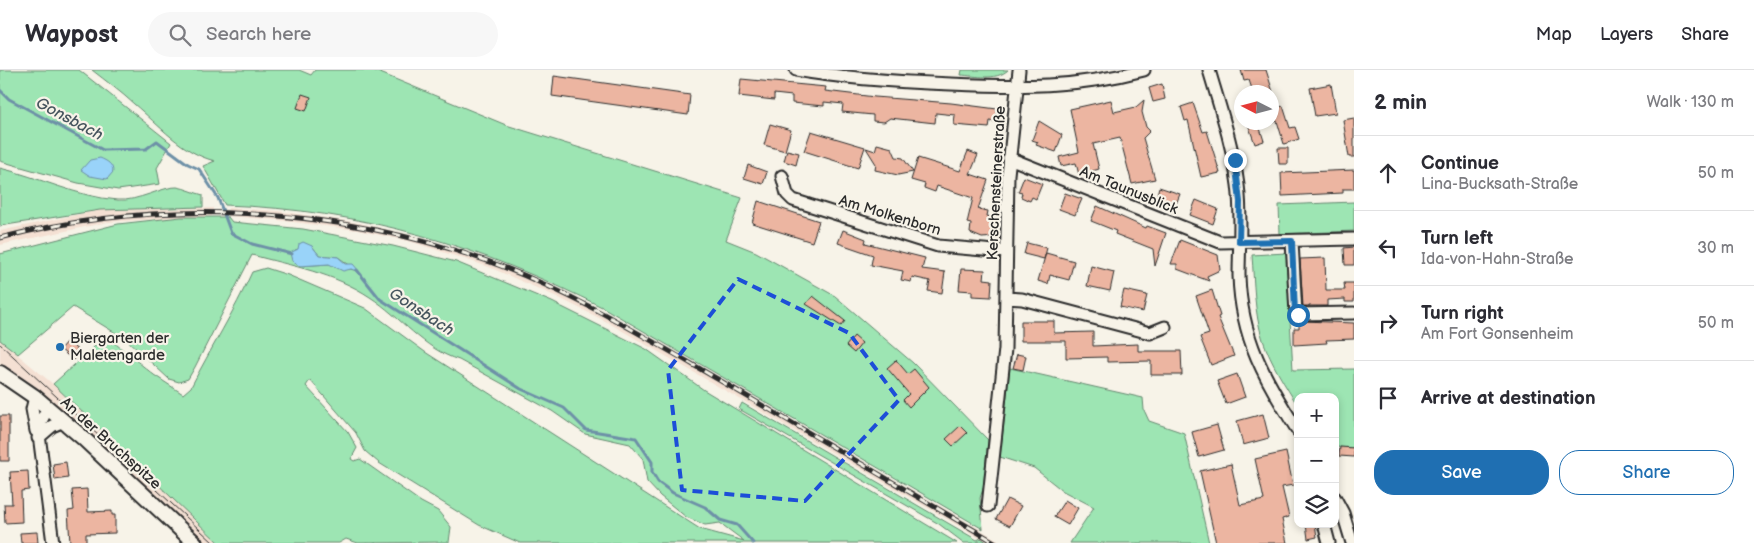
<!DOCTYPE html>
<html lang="en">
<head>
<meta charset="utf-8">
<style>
  body { margin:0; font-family:"Balsamiq Sans",sans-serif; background:#f7f7f7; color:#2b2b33 }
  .controls { position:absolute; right:15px; bottom:15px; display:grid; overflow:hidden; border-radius:10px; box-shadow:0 2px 8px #0003 }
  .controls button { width:45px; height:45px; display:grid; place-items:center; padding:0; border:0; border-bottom:1px solid #e1e1e2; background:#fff; color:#2b2b33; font:25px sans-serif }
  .compass { position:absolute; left:1234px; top:15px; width:45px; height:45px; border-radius:50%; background:#fff; box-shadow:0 2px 8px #0003; rotate:276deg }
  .stop { position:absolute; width:15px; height:15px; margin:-11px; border:4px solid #1f6fb2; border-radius:50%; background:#fff }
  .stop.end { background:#1f6fb2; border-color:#fff; box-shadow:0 1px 5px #0008 }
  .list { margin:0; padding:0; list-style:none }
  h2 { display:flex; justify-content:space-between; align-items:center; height:65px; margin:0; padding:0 20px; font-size:21px }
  h2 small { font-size:16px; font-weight:400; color:#7c7c81 }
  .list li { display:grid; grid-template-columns:32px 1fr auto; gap:15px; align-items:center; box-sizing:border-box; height:75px; padding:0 20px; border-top:1px solid #e1e1e2 }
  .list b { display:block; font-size:19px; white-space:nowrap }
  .list p { margin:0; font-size:16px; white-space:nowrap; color:#7c7c81 }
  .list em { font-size:16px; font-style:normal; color:#7c7c81 }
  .actions { display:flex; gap:10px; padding:15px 20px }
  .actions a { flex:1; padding:11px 0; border:1px solid #1f6fb2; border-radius:20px; text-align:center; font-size:18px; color:#1f6fb2 }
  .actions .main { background:#1f6fb2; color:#fff }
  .icon { flex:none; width:28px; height:28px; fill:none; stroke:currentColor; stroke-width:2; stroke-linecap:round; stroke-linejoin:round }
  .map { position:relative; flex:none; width:1354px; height:473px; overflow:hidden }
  header { display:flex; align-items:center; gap:30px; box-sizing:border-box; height:70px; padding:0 25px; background:#fff; border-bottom:1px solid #e1e1e2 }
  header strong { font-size:24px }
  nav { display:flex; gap:28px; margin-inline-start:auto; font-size:18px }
  .search { width:350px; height:45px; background:#f7f7f7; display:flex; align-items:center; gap:12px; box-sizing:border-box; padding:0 18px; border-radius:28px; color:#7c7c81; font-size:19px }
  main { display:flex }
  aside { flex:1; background:#fff }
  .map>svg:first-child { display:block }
  .built { fill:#f4e0d3 }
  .green { fill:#9de5b3; stroke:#64886f; fill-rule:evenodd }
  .water { fill:#99d3f9; stroke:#6d90a7 }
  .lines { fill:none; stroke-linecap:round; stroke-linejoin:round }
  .stream { stroke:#6d90a7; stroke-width:3 }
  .building { fill:#ecb5a1; stroke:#2b2b2b }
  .minor-casing { stroke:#2b2b2b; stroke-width:15 }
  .major-casing { stroke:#2b2b2b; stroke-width:18 }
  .minor { stroke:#f7f3e8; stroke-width:11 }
  .major { stroke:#f7f3e8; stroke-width:14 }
  .tram { stroke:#2b2b2b; stroke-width:1 }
  .rail-casing { stroke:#2b2b2b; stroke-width:5 }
  .rail { stroke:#f7f3e8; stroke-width:3; stroke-dasharray:9; stroke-linecap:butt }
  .route { stroke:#1f6fb2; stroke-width:6 }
  .marked { fill:none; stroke:#1d4ed8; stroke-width:4; stroke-dasharray:10 6; stroke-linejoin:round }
  .poi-dot { fill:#1f6fb2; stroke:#f7f3e8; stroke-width:2 }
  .labels { text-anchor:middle; stroke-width:4.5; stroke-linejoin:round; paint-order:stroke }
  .street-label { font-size:15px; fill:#2b2b2b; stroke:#f7f3e8 }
  .poi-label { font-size:15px; fill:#2b2b2b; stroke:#f7f3e8; text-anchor:start }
  .water-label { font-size:16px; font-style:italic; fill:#46555e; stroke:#f7f3e8 }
</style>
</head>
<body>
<header>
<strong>Waypost</strong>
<div class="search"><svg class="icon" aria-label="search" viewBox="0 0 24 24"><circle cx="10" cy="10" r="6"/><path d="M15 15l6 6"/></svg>Search here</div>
<nav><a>Map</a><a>Layers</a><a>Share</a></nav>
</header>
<main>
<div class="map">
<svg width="1354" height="473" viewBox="0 0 1354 473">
  <rect width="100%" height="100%" fill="#f7f3e8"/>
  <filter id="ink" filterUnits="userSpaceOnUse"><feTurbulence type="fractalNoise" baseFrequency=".02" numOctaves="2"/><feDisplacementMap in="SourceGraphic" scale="10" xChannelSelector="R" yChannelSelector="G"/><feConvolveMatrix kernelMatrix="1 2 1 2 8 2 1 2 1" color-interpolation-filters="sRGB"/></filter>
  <g filter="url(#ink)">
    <!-- built -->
    <path class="built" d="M213,138L212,146L108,152L0,175V161L100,140Z
      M228,138L278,141L359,153L414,166L492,191L556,218L643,264L1003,473H988L607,252L555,226L489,197L412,172L357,160L277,150L227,146Z
      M0,270L53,314L219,473H203L53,333L0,296Z"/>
    <!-- green -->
    <path class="green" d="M0,0H79L171,73L157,98L160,114L118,120L78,113L0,91Z
      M92,0H299L311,5L315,0H373L506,55L742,128L726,170L756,182L835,226L913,293L988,370L983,419L980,428L983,459L604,238C479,176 366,140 225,135L203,96L215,91C182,83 159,55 134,34C121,22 106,11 92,0Z
      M962,0H1008C996,11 976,6 961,5Z
      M0,98C39,107 77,127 118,130C137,132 164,116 177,117C185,118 195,123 203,125V137L100,140L0,156Z
      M1354,132V161L1280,164L1279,135Z
      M181,147H228L232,152L303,159L393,176L456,192L552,232L646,279L704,320L957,473H520L479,455L379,393L365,381L356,363L310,310L306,316L348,362L357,378L351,389L354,391L360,389L421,432L438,441L451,457L449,472L358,473L346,469L339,473H219L53,314L106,266L154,305L183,324L191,317C211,278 234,242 252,202L266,198L288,205L365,238L425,282L700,459L744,471L720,453L705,455L686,447L660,426L647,412L643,389L630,374L585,364L552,341L459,290C423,279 401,247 370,227C334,203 292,196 252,185L195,297L188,309L179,312L169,309L127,270L73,237L18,284L0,270V184L118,154ZM312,176L319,185L338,187L358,201L329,194L299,196L295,180Z
      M1286,183L1293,300L1354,299V378L1335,377V327H1298V336C1285,315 1271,294 1263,270C1254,243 1254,212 1252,185Z
      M1010,298L1143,328L1144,340L1149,351L1184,363L1209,473H1070L1094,437L1063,421L1034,398L1000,387Z
      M742,333L977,470L981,468L988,473L978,471V473H964L939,454L739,339Z"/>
    <!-- water -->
    <path class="water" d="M100,88C107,91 113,94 113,102L107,109L90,106L81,100L90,90Z
      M303,172L312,176L319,185L338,187L346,194H353L359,201L351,199L343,201L329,194L299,196L292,191L290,183L298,179L299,174Z"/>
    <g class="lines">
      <!-- stream -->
      <path class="stream" d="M0,20L9,29L103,80L146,79L157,71L188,94L199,99L218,128L231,163L252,174L292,184
        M357,200L380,229L521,319L564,338L586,360L636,368L652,392V402L658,412L673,423L705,437L720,450L737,455L753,473"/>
    </g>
    <!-- building -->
    <path class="building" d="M1241,0H1266L1273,22H1253L1249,10L1244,11Z
      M554,6L690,25L688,45L552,26Z
      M741,9L826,17L825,21L875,27L951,33L997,39L996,52L990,51L989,58L954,55L955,45L936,43L935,53L890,48L884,52L873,51V45L842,42L843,34L824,32V36L792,33V26L774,24V30L739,26Z
      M1162,14L1165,29L1153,32L1149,18Z
      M1331,14L1336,43L1315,46L1310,18Z
      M302,24L311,27L306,41L297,38Z
      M1111,30L1114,42L1136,37L1144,30L1142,42L1146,57L1150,61L1143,68L1155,109L1132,114L1120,68L1093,74L1099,99L1079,105L1076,93L1061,96L1059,87L1079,82L1070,39Z
      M1193,33L1203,62L1207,61L1220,103L1201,107L1188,50L1185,51L1181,37Z
      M1283,36L1290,58L1295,57L1299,69L1284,74L1277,51L1272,53V39Z
      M1354,48V87H1349L1343,50Z
      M1039,51L1062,65L1056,82L1036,75L1038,72L1032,70Z
      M1258,52L1264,71L1255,74L1248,54Z
      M770,54L791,60L785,81L764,75Z
      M811,61L865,77L858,98L804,81Z
      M877,74L892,78L896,87L903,88L913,102L898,105L875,100L876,94L866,78L875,81Z
      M1278,78H1288V94H1279Z
      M787,80L799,83L796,95L784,91Z
      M968,81L978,85L970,104L988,110L978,139L988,141L987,146L996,148L995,167L982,168L970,163L971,154L967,153L973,128L937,116L935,122L924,118L925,114L911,110L918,88L960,101Z
      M748,95L767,102L763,114L744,108Z
      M1354,100V119H1343V123L1282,126L1281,103Z
      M1024,107L1042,114L1036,129L1032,127L1030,131L1021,127L1022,123L1018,122Z
      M1159,117L1180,124L1174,139L1162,135L1163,130L1156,128Z
      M1065,123L1082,129L1075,145L1059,139Z
      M1196,130L1218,139L1213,154L1190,145Z
      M758,131L819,151L812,172L752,153Z
      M1097,136L1146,158L1147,156L1166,163L1155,196L1153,179L1115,164L1116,161L1091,151Z
      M843,160L866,169L865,173L925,188L922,199L945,202L942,223L928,221L930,211L912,207L911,212L901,210L903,201L871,195L873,185L838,173Z
      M1180,170L1218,185L1220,200L1207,206L1209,211L1177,199V194H1171Z
      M1027,173L1047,178L1044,189L1024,184Z
      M1354,177V195H1345L1344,178Z
      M1046,183L1074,191L1069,210L1050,205L1048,214L1038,211Z
      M1325,188L1326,220H1345L1344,213H1354V232H1345V229L1327,230V236H1303L1300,189Z
      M1091,196L1114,202L1110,221L1087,216Z
      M961,199L985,200L984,209L992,210L991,227L972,226V221L959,220Z
      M1124,220L1147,225L1143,242L1120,237Z
      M1212,220L1220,246L1218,247L1234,286L1211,295L1200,267L1209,264L1196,226Z
      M813,226L845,251L841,256L806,234Z
      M1021,251H1054V263L1093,262V276L1138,274V281H1181L1182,305H1151V291L1107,292V287L1066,288V271H1021Z
      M1303,251L1354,253V269L1326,270L1327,273L1294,275V258H1299V254L1303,253Z
      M854,266L862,273L854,283L846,276Z
      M67,271L80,282L73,290L60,279Z
      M1017,284L1026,286L1023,300L1013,298Z
      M896,290L908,304L914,299L929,317L909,337L903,330L909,324L887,298Z
      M1237,304L1245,327L1226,334L1217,311Z
      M1263,344L1269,368L1243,375L1237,351Z
      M0,346H9V391H0Z
      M1217,355L1224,380L1199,387L1192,362Z
      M960,356L967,363L953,376L946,369Z
      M1340,377L1354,378V387L1339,386Z
      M1286,382L1293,415L1282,417L1289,447L1282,449L1287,473H1216L1200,401L1231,394L1240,435L1264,430L1255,389Z
      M66,392L68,408L55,410L53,394Z
      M28,401L29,420L21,421L22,452L5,453L4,434H12L10,402Z
      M87,419L88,442L112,441V445H115V463L86,464V473H70L68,441L74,440L72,420Z
      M1007,429L1021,436L1010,456L996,449Z
      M1065,430L1078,438L1068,455L1054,447Z
      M1306,454H1315L1317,467L1308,469Z
      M37,462L38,473H21L20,463Z"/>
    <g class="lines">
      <defs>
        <path id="minor" d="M796,0C847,9 900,12 951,14C1020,17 1076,18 1144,0
          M1209,0C1220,38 1233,76 1238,115C1242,145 1239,176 1239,206C1241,268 1265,310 1298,361
          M1009,88L1220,172L1354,169
          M782,106L787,124L793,130L938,176L1006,182
          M1292,171L1296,244L1354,243
          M1006,228L1022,229L1150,263L1165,257
          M35,327L32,339L36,361
          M48,338L38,357L53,473
          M38,368L52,356L64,351
          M1335,428L1343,443L1352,473
          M988,436L1005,279L1008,105L1019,0
          M1324,454L1329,473"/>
        <path id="major" d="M0,303L35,327L83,368L195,473"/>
      </defs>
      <!-- minor casing -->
      <use href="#minor" class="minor-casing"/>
      <!-- major casing -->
      <use href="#major" class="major-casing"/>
      <!-- minor -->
      <use href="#minor" class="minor"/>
      <!-- major -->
      <use href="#major" class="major"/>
      <!-- tram -->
      <path class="tram" d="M0,274L214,473"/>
      <defs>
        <path id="rail" d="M0,168C161,127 334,136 490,192C573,222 650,270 726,314C816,367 906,420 996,473"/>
      </defs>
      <!-- rail casing -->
      <use href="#rail" class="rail-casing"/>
      <!-- rail -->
      <use href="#rail" class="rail"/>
    </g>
  </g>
  <g class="lines" filter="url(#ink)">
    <!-- route -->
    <path class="route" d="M1235,90L1240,132L1239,172L1292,171L1295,243L1298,245"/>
  </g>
  <!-- marked area -->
  <path class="marked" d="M738,209L849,263L899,330L805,431L682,420L668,300Z"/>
  <!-- markers -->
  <circle class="poi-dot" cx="60" cy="277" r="5"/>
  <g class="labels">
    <!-- street labels -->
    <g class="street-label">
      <text transform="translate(996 113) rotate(-87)" y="5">Kerschensteinerstraße</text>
      <text transform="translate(1129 120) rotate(22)" y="5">Am Taunusblick</text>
      <text transform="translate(890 145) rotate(17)" y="5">Am Molkenborn</text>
      <text transform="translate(111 373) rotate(42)" y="5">An der Bruchspitze</text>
    </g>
    <!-- poi labels -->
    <g class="poi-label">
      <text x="70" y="273">Biergarten der<tspan x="70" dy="17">Maletengarde</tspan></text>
    </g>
    <!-- water labels -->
    <g class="water-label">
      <text transform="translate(70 48) rotate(28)" y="6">Gonsbach</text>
      <text transform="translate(422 241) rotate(33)" y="6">Gonsbach</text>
    </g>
  </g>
</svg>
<div class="controls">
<button>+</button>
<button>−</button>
<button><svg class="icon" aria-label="layers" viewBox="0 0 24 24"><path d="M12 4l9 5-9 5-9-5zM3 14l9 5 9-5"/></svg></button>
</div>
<svg class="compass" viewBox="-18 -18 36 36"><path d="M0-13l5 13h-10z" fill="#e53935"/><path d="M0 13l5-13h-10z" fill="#7c7c81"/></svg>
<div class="stop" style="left:1298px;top:245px"></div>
<div class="stop end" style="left:1235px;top:90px"></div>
</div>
<aside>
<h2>2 min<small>Walk · 130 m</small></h2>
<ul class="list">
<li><svg class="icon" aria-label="ahead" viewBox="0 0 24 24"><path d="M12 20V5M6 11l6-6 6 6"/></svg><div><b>Continue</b><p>Lina-Bucksath-Straße</p></div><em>50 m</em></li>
<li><svg class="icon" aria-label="left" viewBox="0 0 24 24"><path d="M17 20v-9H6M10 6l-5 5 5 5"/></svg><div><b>Turn left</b><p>Ida-von-Hahn-Straße</p></div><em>30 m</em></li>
<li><svg class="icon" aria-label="right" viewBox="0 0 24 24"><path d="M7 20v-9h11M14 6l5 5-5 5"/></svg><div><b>Turn right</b><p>Am Fort Gonsenheim</p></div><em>50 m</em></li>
<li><svg class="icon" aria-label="arrive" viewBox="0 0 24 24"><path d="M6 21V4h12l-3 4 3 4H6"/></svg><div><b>Arrive at destination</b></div></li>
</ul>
<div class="actions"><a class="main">Save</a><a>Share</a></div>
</aside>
</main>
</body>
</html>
